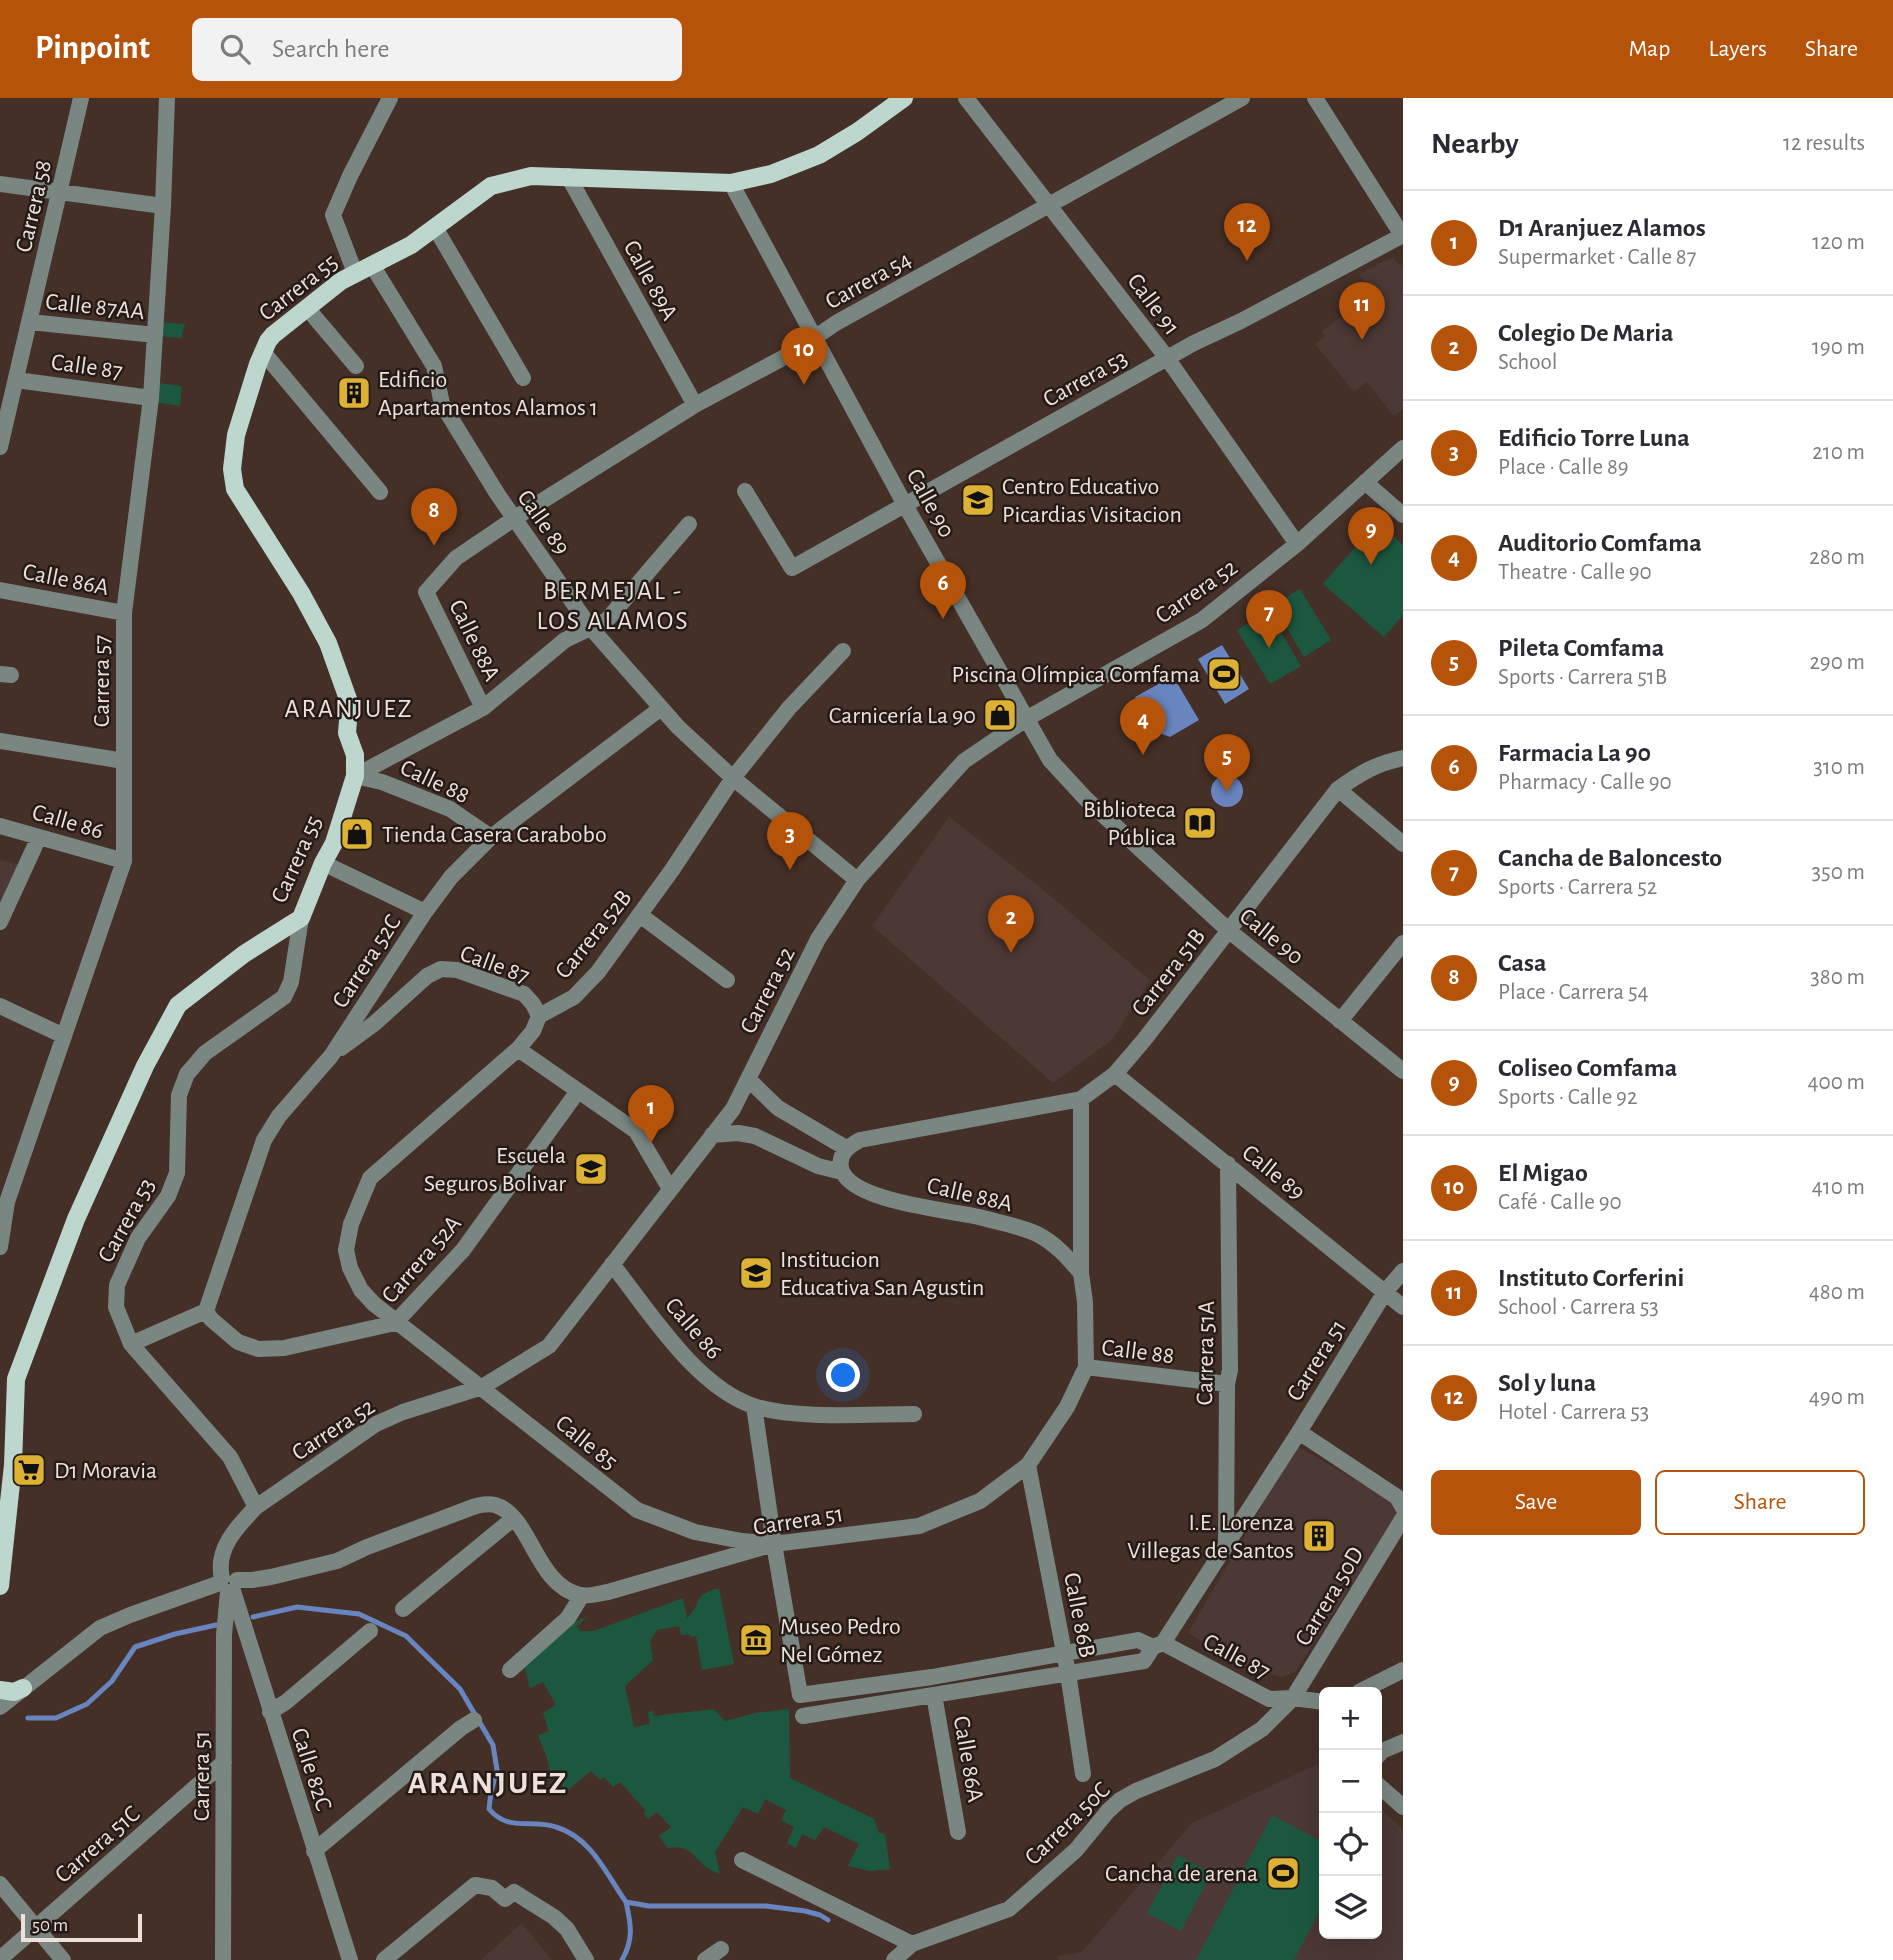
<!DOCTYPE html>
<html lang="en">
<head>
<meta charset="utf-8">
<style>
  body { margin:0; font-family:"Alegreya Sans",sans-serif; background:#f2f2f3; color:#2b2b33 }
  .controls { position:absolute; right:21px; bottom:21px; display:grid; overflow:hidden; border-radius:10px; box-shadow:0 7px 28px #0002 }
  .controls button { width:63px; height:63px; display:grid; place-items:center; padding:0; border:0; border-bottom:2px solid #e1e1e2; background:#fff; color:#2b2b33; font:35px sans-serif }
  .scale { position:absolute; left:21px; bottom:18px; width:121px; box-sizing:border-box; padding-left:7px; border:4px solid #eee1db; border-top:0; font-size:19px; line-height:24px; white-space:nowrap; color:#eee1db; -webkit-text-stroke:5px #241b17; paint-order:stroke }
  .you { position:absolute; left:844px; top:1278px; width:24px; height:24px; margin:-18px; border:5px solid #fff; border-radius:50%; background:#1a73e8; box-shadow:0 0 0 10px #1a73e833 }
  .badge { display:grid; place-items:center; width:46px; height:46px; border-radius:50%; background:#b45309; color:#fff; font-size:23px; font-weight:700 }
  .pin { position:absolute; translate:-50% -58px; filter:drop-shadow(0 2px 4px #0008) }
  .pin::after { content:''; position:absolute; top:37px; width:24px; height:21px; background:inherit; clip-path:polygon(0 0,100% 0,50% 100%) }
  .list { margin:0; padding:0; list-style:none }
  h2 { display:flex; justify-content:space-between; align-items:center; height:91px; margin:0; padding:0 28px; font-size:30px }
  h2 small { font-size:23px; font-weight:400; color:#7c7c81 }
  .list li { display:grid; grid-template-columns:46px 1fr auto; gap:21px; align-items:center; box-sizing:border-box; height:105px; padding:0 28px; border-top:2px solid #e1e1e2 }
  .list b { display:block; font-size:26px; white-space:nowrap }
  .list p { margin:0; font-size:23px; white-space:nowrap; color:#7c7c81 }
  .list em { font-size:23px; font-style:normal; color:#7c7c81 }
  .actions { display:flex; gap:14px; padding:21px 28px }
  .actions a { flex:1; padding:16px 0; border:2px solid #b45309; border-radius:10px; text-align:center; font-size:24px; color:#b45309 }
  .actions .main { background:#b45309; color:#fff }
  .icon { flex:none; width:38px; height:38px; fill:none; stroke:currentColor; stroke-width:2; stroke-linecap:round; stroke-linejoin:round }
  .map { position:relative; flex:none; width:1403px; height:1862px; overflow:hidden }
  header { display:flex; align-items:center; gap:42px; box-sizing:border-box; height:98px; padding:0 35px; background:#b45309; color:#fff }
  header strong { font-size:33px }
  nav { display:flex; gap:38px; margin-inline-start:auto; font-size:24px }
  .search { width:490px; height:63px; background:#f2f2f3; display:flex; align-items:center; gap:18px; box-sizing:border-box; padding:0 24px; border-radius:10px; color:#7c7c81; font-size:26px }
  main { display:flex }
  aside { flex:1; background:#fff }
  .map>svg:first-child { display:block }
  .education { fill:#4c3834 }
  .green { fill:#1c5840 }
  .water { fill:#6985c0 }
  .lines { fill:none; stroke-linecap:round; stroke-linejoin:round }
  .stream { stroke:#6985c0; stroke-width:5 }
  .minor { stroke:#7a8682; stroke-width:16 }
  .major { stroke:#bdd6ce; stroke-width:18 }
  .labels { text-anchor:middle; stroke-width:5; stroke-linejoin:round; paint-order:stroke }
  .street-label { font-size:24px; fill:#eee1db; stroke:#241b17 }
  .poi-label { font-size:24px; fill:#eee1db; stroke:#241b17; text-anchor:start }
  .neighbourhood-label { font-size:26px; letter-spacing:2px; fill:#eee1db; stroke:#241b17 }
  .district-label { font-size:32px; font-weight:bold; letter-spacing:2px; fill:#eee1db; stroke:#241b17 }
</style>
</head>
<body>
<header>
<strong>Pinpoint</strong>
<div class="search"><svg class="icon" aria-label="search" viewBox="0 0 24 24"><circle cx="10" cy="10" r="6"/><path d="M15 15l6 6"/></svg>Search here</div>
<nav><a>Map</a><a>Layers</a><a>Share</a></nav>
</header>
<main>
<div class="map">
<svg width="1403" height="1862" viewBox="0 0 1403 1862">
  <rect width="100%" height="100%" fill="#453027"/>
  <!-- education -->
  <path class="education" d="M1393,159L1403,171V311L1394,318L1367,284L1354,294L1315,246L1325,238L1321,234L1372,194L1359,176Z
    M949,719L1040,789L1150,882L1112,942L1053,985L872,828Z
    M0,762L18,766L0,807Z
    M1297,1348L1391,1403L1397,1417L1295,1574L1282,1579L1248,1570L1188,1535Z
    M1324,1663V1836H1377V1708L1403,1731V1862H1059L1058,1858L1082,1854L1192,1725Z
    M522,1825L552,1862H481L514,1832Z"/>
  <!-- green -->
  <path class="green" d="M160,224L185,226L181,240L159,238Z
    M157,285L182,288L180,308L154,304Z
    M1377,424L1403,447V517L1384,539L1323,486Z
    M1300,491L1331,542L1304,559L1273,507Z
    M1268,513L1301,568L1270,586L1237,532Z
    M719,1490L734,1566L702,1572L696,1538L690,1539L689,1536L681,1537L679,1528L657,1532L650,1543L653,1562L625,1588L634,1629L650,1626L648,1614L653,1613L654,1618L714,1611L725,1623L755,1615L789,1611L790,1680L874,1721L879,1735L885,1736L890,1771L870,1773L848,1768L859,1746L824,1729L815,1742L802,1736L796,1750L787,1745L794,1729L781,1722L786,1712L765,1701L758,1716L743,1709L715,1754L720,1775C695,1771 697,1744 668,1750L659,1738L671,1729L657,1714L648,1721L644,1716L646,1713L620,1684L613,1689L604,1679L600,1682L591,1673L567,1693L550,1675L548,1663L538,1637L549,1633L543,1615L556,1607L543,1584L530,1590L524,1567L577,1523L588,1518L576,1529L580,1533H594L683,1500L687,1520C702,1507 692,1496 719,1490Z
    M1272,1717L1324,1745V1805L1294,1862H1196Z
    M1178,1757L1211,1775L1181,1833L1147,1815Z"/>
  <!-- water -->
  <path class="water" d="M1222,547L1249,591L1225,606L1198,561Z
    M1173,578L1199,622L1170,639L1154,633L1135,599Z
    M1211 693a16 16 0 1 1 32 0a16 16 0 1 1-32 0Z"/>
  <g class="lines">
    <!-- stream -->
    <path class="stream" d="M253,1519L297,1509L359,1516L406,1538L460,1591L493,1647L497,1672L491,1694L489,1711C508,1734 532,1721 556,1729C592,1740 606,1776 626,1804L649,1808H766L805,1813L820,1817L828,1822
      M28,1620H56L87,1606L112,1583L135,1549L175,1536L216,1527
      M622,1862C634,1841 631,1826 626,1804"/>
    <!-- minor -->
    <path class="minor" d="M966,0L1167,260L1297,446
      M1315,0L1402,137
      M568,78L695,307
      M731,85L905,407L1050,662L1086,701L1228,832L1403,973
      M0,86L163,108
      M436,131L523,280
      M372,167L434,268L442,306L498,397L590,529L678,629L733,680L857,782
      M355,175L333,117L350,78L390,0
      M307,210L356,268
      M30,224L155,237
      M263,254L380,394
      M16,282L151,300
      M0,349L81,0
      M1365,384L1403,417
      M745,393L792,470L1194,245L1241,223L1403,137
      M0,492L124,515
      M0,576L11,577
      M483,610L426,494L456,460L515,420L695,307L792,255L836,225L1242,0
      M0,643L124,663
      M355,678L483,610L565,542L607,522L689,426
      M355,678L382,684L450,711L491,739
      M1338,691L1403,746
      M0,728L124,763
      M323,765L425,814
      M640,817L727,882
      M0,824L39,739
      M0,908L64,938
      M1340,923L1403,845
      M341,950L375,925L427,878L441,871L457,872L524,896L533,906L539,918
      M518,951L636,1033L670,1091
      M1115,976L1403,1209
      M748,981L778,1010L846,1050
      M712,1037L738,1035L755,1038L818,1068L842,1074
      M0,1149L7,1104L124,763V515L151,300L163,108L167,0
      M612,1166C649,1213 696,1289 754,1308C796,1322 869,1316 914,1316
      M1081,1175C1068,1160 1055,1145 1037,1136C1020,1128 997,1124 979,1119C950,1112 849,1104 841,1070C838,1055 849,1048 860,1042L1081,1001L1115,976L1144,942L1338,691C1359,676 1377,665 1403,660
      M206,1213L264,1042L279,1018L331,958L425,814L451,779L491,739L661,610
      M206,1213L211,1221L238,1244L258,1251L284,1250L395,1225L463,1152L578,993
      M131,1246L206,1213
      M1086,1269L1227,1286
      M754,1308L774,1446L800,1597L932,1579L1138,1542L1153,1549
      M1299,1334L1397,1399L1403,1410
      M1028,1367L1068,1575L1083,1676
      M256,1409L230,1359L131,1246L116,1209L117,1187L138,1140L168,1098L177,1075L179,997L187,976L205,955L284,899L291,884L301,820
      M1226,1445L1227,1286L1230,1272L1228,1066
      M774,1446L742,1443L695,1434L637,1412L374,1206L361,1192L350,1170L346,1152L351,1126L370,1080L518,951L533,933L539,918L574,899L598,874L672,772L733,680L789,610L843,553
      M222,1480C215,1451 237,1429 256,1409L376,1326L403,1314L482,1289L549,1248L733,1011L818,841L857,782L964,663L1026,621L1202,522L1297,446L1403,350
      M237,1482H252L271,1479L337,1463L367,1449L473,1409C480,1407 487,1405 495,1407C531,1417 535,1487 580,1497C589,1499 600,1495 608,1494L774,1446L919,1428L980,1403L1028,1367L1067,1309L1086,1269L1085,1204L1081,1175V1001
      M233,1493L350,1862
      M403,1511L514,1420
      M1163,1545L1269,1601L1293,1600L1403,1420
      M510,1572L568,1520L582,1497
      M1359,1594L1403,1572
      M934,1597L958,1734
      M0,1609L100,1530L130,1517L220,1485
      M270,1614L286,1604L370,1533
      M803,1618L1144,1563L1153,1549L1163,1545L1299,1334L1385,1194L1403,1173
      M1377,1659L1382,1653L1403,1644
      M1377,1686L1403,1709
      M314,1753L461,1630L474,1622
      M742,1762L912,1846
      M0,1786L63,1862
      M0,1861L224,1664
      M223,1862L224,1537L228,1494
      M384,1862L475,1787L492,1790L505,1801L514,1794L554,1819L567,1831L586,1862
      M705,1862L721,1851
      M894,1862L912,1846L1009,1811L1076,1752L1108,1713L1120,1702L1136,1693L1215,1661L1262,1631L1293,1600L1324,1604"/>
    <!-- major -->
    <path class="major" d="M0,1488L13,1367L16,1281L76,1121L145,968L178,907L244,856L301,820L323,765L334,745L355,678V657L347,635L349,610L348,601L328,545L301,495L235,391L232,371L236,337L258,266L268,243L273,237L341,183L411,147L491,88L531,78L731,85L771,76L819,57L857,34L904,0
      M0,1592L14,1594L23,1590"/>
  </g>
  <!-- icons -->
  <defs>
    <symbol id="building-square" viewBox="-11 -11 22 22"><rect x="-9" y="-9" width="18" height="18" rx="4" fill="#ddb133" stroke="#241b17"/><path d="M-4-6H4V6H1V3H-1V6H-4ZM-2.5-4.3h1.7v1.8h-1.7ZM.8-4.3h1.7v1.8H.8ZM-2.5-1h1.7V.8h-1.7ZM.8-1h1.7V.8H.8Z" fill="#111"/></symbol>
    <symbol id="school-square" viewBox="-11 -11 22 22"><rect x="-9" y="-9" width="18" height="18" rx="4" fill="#ddb133" stroke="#241b17"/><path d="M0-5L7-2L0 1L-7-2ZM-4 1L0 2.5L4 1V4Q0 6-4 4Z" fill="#111"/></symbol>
    <symbol id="stadium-square" viewBox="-11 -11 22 22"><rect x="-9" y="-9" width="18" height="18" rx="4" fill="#ddb133" stroke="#241b17"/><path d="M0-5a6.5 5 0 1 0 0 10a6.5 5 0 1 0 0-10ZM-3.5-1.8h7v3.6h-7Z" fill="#111"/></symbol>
    <symbol id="shop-square" viewBox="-11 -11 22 22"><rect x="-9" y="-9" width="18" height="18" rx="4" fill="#ddb133" stroke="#241b17"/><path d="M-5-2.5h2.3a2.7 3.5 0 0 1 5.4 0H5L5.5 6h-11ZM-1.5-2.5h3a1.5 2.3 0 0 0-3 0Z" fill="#111"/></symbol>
    <symbol id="library-square" viewBox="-11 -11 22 22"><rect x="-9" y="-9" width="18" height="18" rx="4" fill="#ddb133" stroke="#241b17"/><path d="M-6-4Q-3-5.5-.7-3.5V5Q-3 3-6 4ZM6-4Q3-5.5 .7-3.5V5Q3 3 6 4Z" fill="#111"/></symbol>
    <symbol id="supermarket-square" viewBox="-11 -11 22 22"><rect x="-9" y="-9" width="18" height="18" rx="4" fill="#ddb133" stroke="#241b17"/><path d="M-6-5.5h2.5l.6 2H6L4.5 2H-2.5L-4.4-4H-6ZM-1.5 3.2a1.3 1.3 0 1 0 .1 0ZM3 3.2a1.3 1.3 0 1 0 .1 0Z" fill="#111"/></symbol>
    <symbol id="museum-square" viewBox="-11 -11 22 22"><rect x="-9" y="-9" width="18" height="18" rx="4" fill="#ddb133" stroke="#241b17"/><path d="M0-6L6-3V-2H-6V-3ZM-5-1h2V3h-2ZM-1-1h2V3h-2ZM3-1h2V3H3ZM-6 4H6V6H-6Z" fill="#111"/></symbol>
  </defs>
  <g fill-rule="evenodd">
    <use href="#building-square" x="335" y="276" width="38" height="38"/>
    <use href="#school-square" x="959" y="383" width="38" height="38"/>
    <use href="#stadium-square" x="1205" y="557" width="38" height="38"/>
    <use href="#shop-square" x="981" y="598" width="38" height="38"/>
    <use href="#library-square" x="1181" y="706" width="38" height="38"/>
    <use href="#shop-square" x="338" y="717" width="38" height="38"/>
    <use href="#school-square" x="572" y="1052" width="38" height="38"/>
    <use href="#school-square" x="737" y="1156" width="38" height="38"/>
    <use href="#supermarket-square" x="10" y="1353" width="38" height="38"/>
    <use href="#building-square" x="1300" y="1419" width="38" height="38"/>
    <use href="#museum-square" x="737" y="1523" width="38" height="38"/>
    <use href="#stadium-square" x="1264" y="1756" width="38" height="38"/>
  </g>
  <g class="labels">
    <!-- street labels -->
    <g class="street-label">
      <text transform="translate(33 108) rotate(-77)" y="8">Carrera 58</text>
      <text transform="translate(651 182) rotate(61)" y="8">Calle 89A</text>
      <text transform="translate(868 182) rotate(-29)" y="8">Carrera 54</text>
      <text transform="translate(298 189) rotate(-38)" y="8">Carrera 55</text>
      <text transform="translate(1154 206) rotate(53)" y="8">Calle 91</text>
      <text transform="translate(95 208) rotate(6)" y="8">Calle 87AA</text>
      <text transform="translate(87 268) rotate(8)" y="8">Calle 87</text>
      <text transform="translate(1085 280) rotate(-29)" y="8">Carrera 53</text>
      <text transform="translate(931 405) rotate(61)" y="8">Calle 90</text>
      <text transform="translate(544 424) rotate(55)" y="8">Calle 89</text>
      <text transform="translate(66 481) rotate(11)" y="8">Calle 86A</text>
      <text transform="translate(1196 493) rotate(-35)" y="8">Carrera 52</text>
      <text transform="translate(475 542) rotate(64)" y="8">Calle 88A</text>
      <text transform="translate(101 583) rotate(-90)" y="8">Carrera 57</text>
      <text transform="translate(435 683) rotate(25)" y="8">Calle 88</text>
      <text transform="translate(68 723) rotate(16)" y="8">Calle 86</text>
      <text transform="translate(296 761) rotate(-66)" y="8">Carrera 55</text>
      <text transform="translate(593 836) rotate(-51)" y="8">Carrera 52B</text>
      <text transform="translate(1272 838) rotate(39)" y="8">Calle 90</text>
      <text transform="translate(366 863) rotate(-57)" y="8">Carrera 52C</text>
      <text transform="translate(495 866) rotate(20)" y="8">Calle 87</text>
      <text transform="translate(1168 874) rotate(-52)" y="8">Carrera 51B</text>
      <text transform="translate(767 892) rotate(-63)" y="8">Carrera 52</text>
      <text transform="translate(1274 1074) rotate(39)" y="8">Calle 89</text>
      <text transform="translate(970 1096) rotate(13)" y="8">Calle 88A</text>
      <text transform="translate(126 1122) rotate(-61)" y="8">Carrera 53</text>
      <text transform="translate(421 1161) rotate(-49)" y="8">Carrera 52A</text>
      <text transform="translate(694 1230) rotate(49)" y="8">Calle 86</text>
      <text transform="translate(1138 1253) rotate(7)" y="8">Calle 88</text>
      <text transform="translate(1205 1255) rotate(-89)" y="8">Carrera 51A</text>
      <text transform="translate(1316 1262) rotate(-58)" y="8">Carrera 51</text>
      <text transform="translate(333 1331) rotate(-33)" y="8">Carrera 52</text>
      <text transform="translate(587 1344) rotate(39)" y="8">Calle 85</text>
      <text transform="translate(798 1422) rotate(-9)" y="8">Carrera 51</text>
      <text transform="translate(1329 1498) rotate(-59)" y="8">Carrera 50D</text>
      <text transform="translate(1080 1517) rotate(79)" y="8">Calle 86B</text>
      <text transform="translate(1237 1558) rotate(28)" y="8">Calle 87</text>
      <text transform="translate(969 1661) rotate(80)" y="8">Calle 86A</text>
      <text transform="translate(312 1671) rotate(72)" y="8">Calle 82C</text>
      <text transform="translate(201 1678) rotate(-90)" y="8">Carrera 51</text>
      <text transform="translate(1067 1725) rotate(-44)" y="8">Carrera 50C</text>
      <text transform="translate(97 1746) rotate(-41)" y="8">Carrera 51C</text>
    </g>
    <!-- poi labels -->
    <g class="poi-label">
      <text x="378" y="289">Edificio<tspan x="378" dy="28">Apartamentos Alamos 1</tspan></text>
      <text x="1002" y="396">Centro Educativo<tspan x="1002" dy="28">Picardias Visitacion</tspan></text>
      <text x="1200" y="584" text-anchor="end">Piscina Olímpica Comfama</text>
      <text x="976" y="625" text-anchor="end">Carnicería La 90</text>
      <text x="1176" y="719" text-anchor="end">Biblioteca<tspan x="1176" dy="28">Pública</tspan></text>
      <text x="382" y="744">Tienda Casera Carabobo</text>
      <text x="566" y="1065" text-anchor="end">Escuela<tspan x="566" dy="28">Seguros Bolivar</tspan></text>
      <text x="780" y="1169">Institucion<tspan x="780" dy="28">Educativa San Agustin</tspan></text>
      <text x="54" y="1380">D1 Moravia</text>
      <text x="1294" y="1432" text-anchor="end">I.E. Lorenza<tspan x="1294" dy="28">Villegas de Santos</tspan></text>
      <text x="780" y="1536">Museo Pedro<tspan x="780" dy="28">Nel Gómez</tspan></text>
      <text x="1258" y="1783" text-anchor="end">Cancha de arena</text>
    </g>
    <!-- neighbourhood labels -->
    <g class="neighbourhood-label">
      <text x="613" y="501">BERMEJAL -<tspan x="613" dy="30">LOS ALAMOS</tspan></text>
      <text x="349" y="619">ARANJUEZ</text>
    </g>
    <!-- district labels -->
    <g class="district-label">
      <text x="488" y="1695">ARANJUEZ</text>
    </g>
  </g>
</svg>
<div class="controls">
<button>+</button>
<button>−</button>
<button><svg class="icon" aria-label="locate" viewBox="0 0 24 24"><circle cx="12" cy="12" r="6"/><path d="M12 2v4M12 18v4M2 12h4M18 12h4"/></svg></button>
<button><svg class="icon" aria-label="layers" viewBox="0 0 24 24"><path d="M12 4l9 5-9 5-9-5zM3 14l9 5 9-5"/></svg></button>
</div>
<div class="scale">50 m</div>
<div class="you"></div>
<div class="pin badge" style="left:651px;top:1045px">1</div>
<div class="pin badge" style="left:1011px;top:855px">2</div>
<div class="pin badge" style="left:790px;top:772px">3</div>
<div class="pin badge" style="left:1143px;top:657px">4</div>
<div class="pin badge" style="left:1227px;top:694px">5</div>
<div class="pin badge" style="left:943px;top:521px">6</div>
<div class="pin badge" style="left:1269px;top:550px">7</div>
<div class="pin badge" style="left:434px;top:448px">8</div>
<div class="pin badge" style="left:1371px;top:467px">9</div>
<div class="pin badge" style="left:804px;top:287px">10</div>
<div class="pin badge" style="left:1362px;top:242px">11</div>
<div class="pin badge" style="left:1247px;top:163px">12</div>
</div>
<aside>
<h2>Nearby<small>12 results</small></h2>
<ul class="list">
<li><span class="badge">1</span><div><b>D1 Aranjuez Alamos</b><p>Supermarket · Calle 87</p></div><em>120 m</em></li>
<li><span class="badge">2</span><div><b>Colegio De Maria</b><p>School</p></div><em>190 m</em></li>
<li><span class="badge">3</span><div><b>Edificio Torre Luna</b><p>Place · Calle 89</p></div><em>210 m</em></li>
<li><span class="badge">4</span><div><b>Auditorio Comfama</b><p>Theatre · Calle 90</p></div><em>280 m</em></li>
<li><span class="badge">5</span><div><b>Pileta Comfama</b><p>Sports · Carrera 51B</p></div><em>290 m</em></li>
<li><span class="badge">6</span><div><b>Farmacia La 90</b><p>Pharmacy · Calle 90</p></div><em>310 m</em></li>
<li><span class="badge">7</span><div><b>Cancha de Baloncesto</b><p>Sports · Carrera 52</p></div><em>350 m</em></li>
<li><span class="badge">8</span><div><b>Casa</b><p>Place · Carrera 54</p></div><em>380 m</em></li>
<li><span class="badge">9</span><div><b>Coliseo Comfama</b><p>Sports · Calle 92</p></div><em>400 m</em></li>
<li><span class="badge">10</span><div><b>El Migao</b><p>Café · Calle 90</p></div><em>410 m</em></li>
<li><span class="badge">11</span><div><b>Instituto Corferini</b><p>School · Carrera 53</p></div><em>480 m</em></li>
<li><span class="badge">12</span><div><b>Sol y luna</b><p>Hotel · Carrera 53</p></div><em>490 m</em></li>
</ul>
<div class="actions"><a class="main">Save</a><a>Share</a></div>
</aside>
</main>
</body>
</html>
